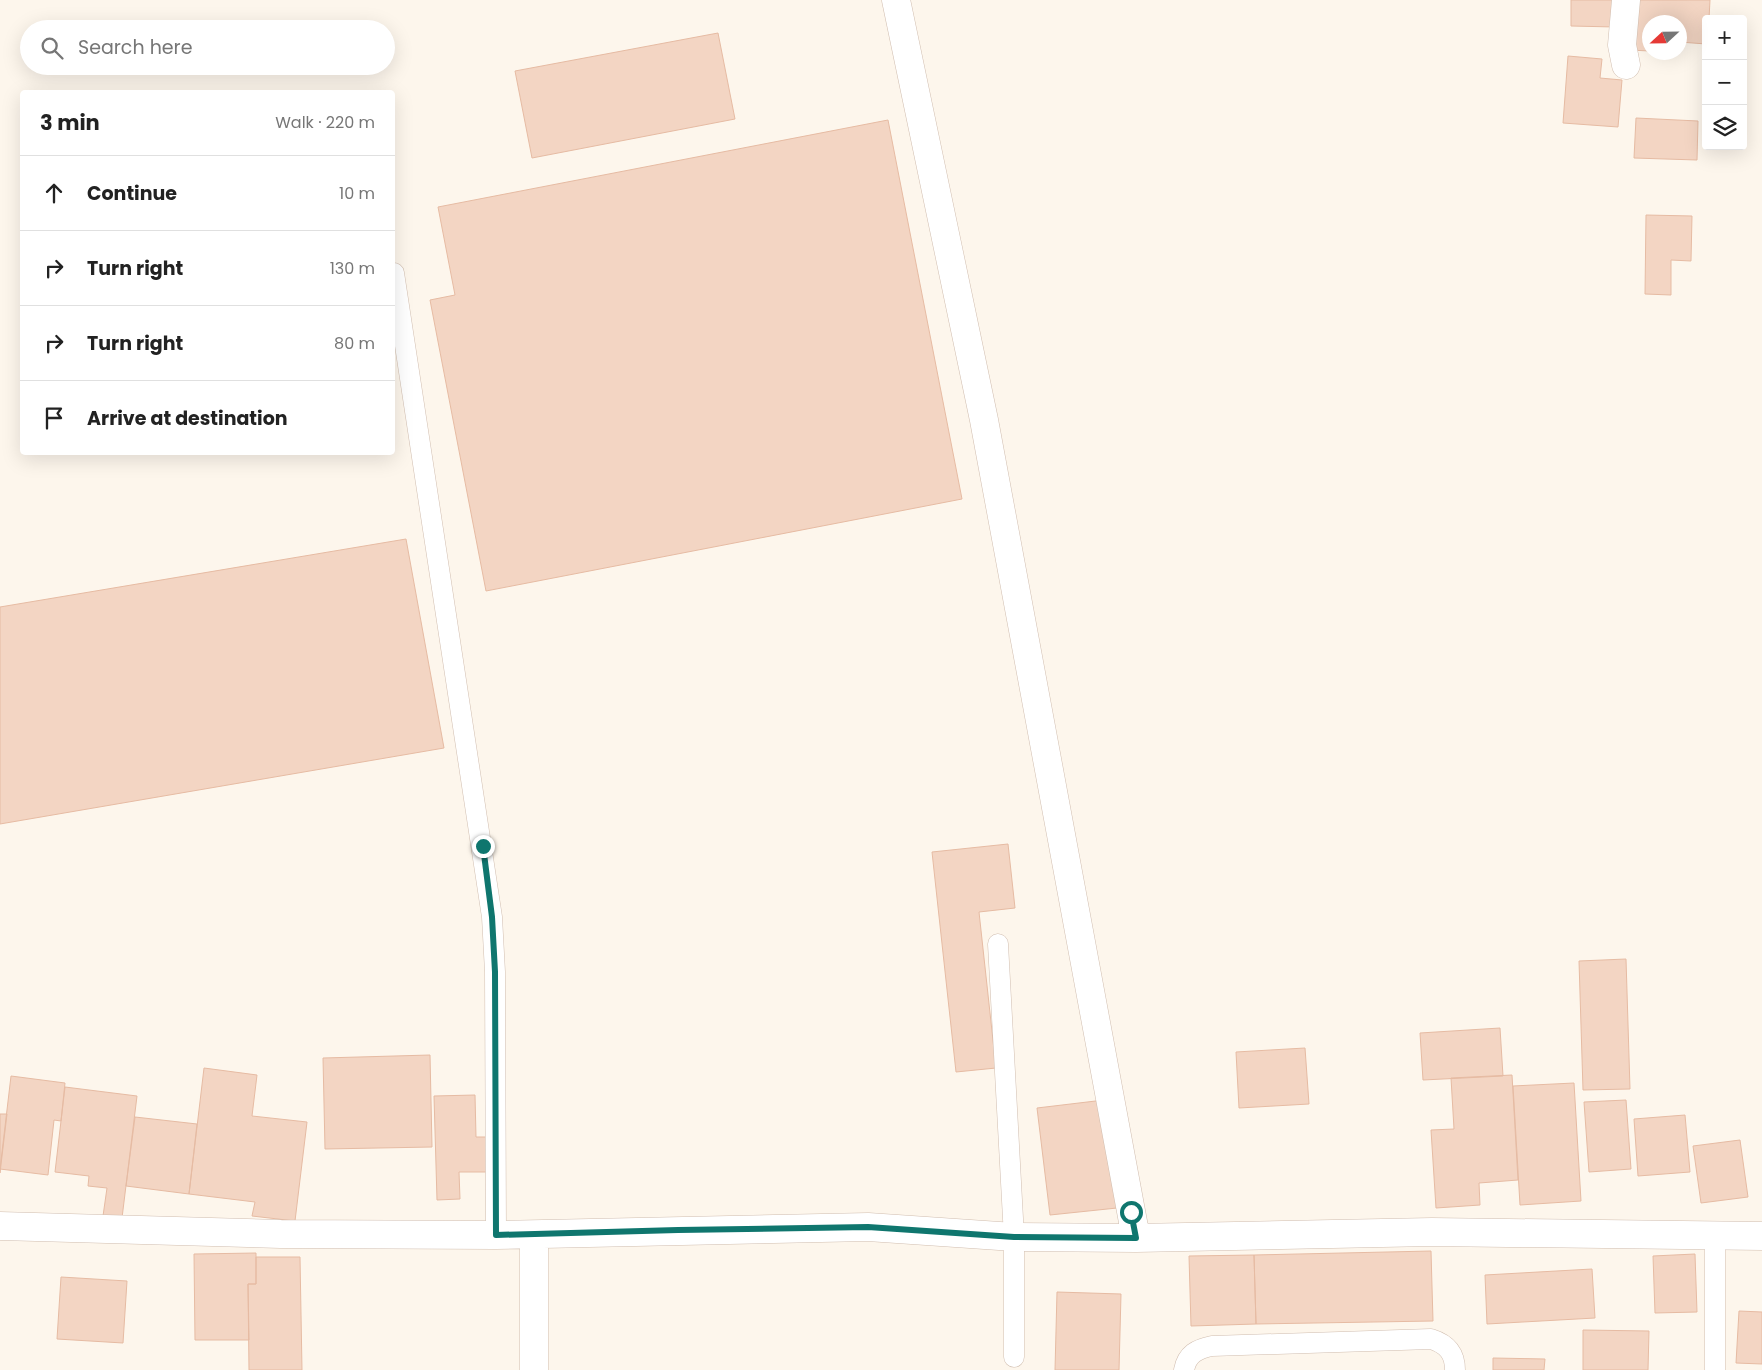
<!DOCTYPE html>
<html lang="en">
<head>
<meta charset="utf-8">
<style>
  body { margin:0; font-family:Poppins,sans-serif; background:#f6f6f6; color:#222 }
  .controls { position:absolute; right:15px; top:15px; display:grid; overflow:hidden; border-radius:5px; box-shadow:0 5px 20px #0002 }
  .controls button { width:45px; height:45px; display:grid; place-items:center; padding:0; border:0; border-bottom:1px solid #e0e0e0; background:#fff; color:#222; font:25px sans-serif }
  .compass { position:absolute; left:1642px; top:15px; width:45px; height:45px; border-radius:50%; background:#fff; box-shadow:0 5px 20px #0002; rotate:248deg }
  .stop { position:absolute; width:15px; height:15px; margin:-11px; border:4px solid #0f766e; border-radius:50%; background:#fff }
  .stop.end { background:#0f766e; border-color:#fff; box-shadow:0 1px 5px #0008 }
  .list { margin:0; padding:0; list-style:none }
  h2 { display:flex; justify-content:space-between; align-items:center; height:65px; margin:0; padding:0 20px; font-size:21px }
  h2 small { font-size:16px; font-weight:400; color:#767676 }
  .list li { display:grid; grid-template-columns:32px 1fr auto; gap:15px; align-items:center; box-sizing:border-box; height:75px; padding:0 20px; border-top:1px solid #e0e0e0 }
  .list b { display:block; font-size:19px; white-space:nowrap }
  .list em { font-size:16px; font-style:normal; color:#767676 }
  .icon { flex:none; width:28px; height:28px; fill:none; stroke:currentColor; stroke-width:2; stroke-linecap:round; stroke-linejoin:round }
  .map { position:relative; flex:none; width:1762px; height:1370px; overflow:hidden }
  .search { position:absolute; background:#fff; box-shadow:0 5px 20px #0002; left:20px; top:20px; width:375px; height:55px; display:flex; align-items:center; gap:12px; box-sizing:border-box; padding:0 18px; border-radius:28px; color:#767676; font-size:19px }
  .panel { position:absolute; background:#fff; box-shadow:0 5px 20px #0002; left:20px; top:90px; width:375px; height:365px; border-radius:5px }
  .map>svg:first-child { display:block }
  .building { fill:#f3d5c3; stroke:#e6bba3 }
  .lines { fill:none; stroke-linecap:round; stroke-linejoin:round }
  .lane-casing { stroke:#d1beb0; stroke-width:21 }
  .street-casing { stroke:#d1beb0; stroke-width:29 }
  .lane { stroke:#fff; stroke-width:20 }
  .street { stroke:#fff; stroke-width:28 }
  .route { stroke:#0f766e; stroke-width:6 }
</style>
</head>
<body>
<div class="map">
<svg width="1762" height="1370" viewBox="0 0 1762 1370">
  <rect width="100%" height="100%" fill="#fdf6ec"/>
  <!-- building -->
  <path class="building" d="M1571,0H1615V27L1571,26Z
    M1632,0H1710L1709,19H1706V44L1680,42V22H1650V51L1629,50Z
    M718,33L735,119L532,158L515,71Z
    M1568,56L1602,59L1600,78L1622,80L1618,127L1563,123Z
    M1636,118L1698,121L1697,160L1634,158Z
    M888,120L962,499L486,591L430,300L455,295L438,207Z
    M1646,215L1692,216L1691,261L1671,260V295L1645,294Z
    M406,539L444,748L0,824V607Z
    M1008,844L1015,908L979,912L996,1068L956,1072L932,852Z
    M1626,959L1630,1089L1583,1090L1579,961Z
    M1500,1028L1503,1076L1423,1080L1420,1033Z
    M1305,1048L1309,1104L1239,1108L1236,1052Z
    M430,1055L432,1147L325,1149L323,1058Z
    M204,1068L257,1075L252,1116L307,1122L295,1221L252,1216L255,1202L189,1194Z
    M1512,1075L1518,1180L1479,1183L1480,1205L1436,1208L1431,1130L1454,1129L1451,1078Z
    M11,1076L65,1083L61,1121L54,1120L48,1175L0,1169Z
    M1574,1083L1581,1201L1520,1205L1513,1086Z
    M65,1087L137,1096L122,1218L103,1216L107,1188L88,1186L89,1176L55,1172Z
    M475,1095L476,1137H487L488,1172H459L460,1199L437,1200L434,1096Z
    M1104,1100L1117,1208L1050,1215L1037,1108Z
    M1626,1100L1631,1169L1589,1172L1584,1102Z
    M0,1114H7L0,1173Z
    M1685,1115L1690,1172L1638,1176L1634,1119Z
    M135,1117L197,1124L189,1194L126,1186Z
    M1740,1140L1748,1197L1701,1203L1693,1146Z
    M1431,1251L1433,1321L1256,1324L1254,1255Z
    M256,1253V1284H248L249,1340H195L194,1254Z
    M1695,1254L1697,1312L1655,1313L1653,1256Z
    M1254,1255L1256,1324L1191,1326L1189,1256Z
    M256,1257H300L302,1370H249L248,1284H256Z
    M1592,1269L1595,1318L1487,1324L1485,1275Z
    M61,1277L127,1281L123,1343L57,1339Z
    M1057,1292L1121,1294L1119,1370H1055Z
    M1739,1311L1762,1312V1364L1736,1363Z
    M1583,1330L1649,1331L1648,1370H1583Z
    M1493,1358L1545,1359L1544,1370H1493Z"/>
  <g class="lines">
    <defs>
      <path id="lane" d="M394,273L492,917L495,972L496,1235
        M998,944L1014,1237V1357
        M1184,1370C1187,1354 1197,1349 1212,1346L1431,1339C1447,1344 1455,1353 1455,1370
        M1715,1370V1236"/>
      <path id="street" d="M896,0L984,420L1136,1238
        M1626,0L1622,45L1626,65
        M0,1226L281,1234L496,1235L868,1227L1014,1237L1136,1238L1432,1232L1762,1236
        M534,1370V1235"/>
    </defs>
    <!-- lane casing -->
    <use href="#lane" class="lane-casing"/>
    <!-- street casing -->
    <use href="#street" class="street-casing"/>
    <!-- lane -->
    <use href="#lane" class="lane"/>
    <!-- street -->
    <use href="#street" class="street"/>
  </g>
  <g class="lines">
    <!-- route -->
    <path class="route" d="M483,846L492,917L495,972L496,1235L678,1230L868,1227L1014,1237L1136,1238L1131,1212"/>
  </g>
</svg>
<div class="controls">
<button>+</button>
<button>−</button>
<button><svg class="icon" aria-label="layers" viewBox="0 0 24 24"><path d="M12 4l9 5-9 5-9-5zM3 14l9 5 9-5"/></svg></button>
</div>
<svg class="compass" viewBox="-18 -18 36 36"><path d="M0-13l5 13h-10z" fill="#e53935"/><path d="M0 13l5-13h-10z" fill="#767676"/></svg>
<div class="stop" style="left:1131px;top:1212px"></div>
<div class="stop end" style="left:483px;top:846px"></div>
<div class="search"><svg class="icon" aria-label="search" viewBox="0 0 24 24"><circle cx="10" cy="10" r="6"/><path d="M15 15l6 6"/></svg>Search here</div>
<section class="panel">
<h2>3 min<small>Walk · 220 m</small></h2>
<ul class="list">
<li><svg class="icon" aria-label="ahead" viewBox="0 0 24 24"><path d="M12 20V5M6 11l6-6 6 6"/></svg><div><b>Continue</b></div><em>10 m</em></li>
<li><svg class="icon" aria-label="right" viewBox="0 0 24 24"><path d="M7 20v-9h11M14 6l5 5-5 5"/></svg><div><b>Turn right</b></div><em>130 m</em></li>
<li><svg class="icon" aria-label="right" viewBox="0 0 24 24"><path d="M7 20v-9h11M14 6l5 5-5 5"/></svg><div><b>Turn right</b></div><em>80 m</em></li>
<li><svg class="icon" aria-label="arrive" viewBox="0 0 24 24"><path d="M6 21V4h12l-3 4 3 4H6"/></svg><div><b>Arrive at destination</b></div></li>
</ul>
</section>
</div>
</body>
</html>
